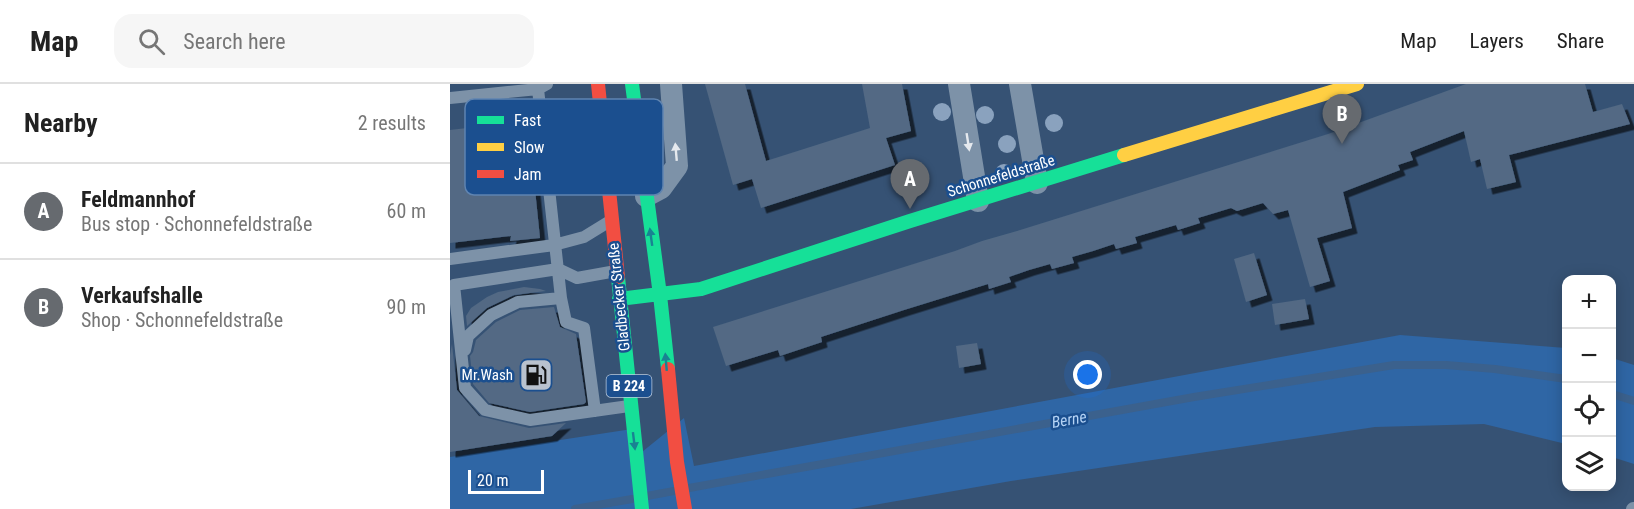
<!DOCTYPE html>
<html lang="en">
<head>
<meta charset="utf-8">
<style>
  body { margin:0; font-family:"Roboto Condensed",sans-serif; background:#f6f6f6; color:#222 }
  .controls { position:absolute; right:18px; bottom:18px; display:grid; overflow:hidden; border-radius:12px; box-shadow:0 3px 15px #0003 }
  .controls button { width:54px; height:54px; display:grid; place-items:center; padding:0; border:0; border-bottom:2px solid #e0e0e0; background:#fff; color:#222; font:30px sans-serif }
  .scale { position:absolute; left:18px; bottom:15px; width:76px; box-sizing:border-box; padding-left:6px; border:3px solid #fff; border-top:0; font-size:16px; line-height:21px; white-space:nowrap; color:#fff; -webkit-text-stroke:4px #1b4f8f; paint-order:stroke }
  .you { position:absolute; left:638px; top:291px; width:21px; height:21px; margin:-15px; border:4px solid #fff; border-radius:50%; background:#1a73e8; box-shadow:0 0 0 9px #1a73e833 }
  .badge { display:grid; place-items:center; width:39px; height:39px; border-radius:50%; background:#666a6f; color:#fff; font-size:20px; font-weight:700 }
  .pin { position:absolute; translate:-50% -50px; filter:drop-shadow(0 2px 3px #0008) }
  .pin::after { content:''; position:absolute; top:32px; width:21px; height:18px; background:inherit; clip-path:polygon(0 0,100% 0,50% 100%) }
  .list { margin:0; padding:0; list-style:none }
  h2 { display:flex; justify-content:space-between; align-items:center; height:78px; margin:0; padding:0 24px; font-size:26px }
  h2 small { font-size:20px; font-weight:400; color:#767676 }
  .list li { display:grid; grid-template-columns:39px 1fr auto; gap:18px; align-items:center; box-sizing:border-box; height:96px; padding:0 24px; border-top:2px solid #e0e0e0 }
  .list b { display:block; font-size:22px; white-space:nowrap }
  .list p { margin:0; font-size:20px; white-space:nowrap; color:#767676 }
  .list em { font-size:20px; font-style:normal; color:#767676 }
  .icon { flex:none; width:33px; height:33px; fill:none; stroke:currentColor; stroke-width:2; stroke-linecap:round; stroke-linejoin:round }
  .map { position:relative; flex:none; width:1184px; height:425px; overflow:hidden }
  header { display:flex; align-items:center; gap:36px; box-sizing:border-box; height:84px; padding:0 30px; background:#fff; border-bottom:2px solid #e0e0e0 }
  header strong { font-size:28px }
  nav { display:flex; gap:33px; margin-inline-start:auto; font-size:21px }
  .search { width:420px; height:54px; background:#f6f6f6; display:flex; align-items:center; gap:15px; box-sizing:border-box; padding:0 21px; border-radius:18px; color:#767676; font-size:22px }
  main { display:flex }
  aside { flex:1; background:#fff }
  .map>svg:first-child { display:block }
  .green { fill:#2f66a5 }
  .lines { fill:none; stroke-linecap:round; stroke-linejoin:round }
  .stream { stroke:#3b618d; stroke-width:8 }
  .building { fill:#526984; filter:url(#shadow) }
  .lane { stroke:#7d92a8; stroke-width:12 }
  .street { stroke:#7d92a8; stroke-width:22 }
  .fast { stroke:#16e098; stroke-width:14 }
  .slow { stroke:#ffcf43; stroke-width:14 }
  .jam { stroke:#f24e42; stroke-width:14 }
  .tree { fill:#8aa2be }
  .oneway { fill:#e5e9ee }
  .oneway2 { fill:#198292 }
  .labels { text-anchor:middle; stroke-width:5; stroke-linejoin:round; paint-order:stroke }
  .shield { fill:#1b4f8f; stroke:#bbcadd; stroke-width:1.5 }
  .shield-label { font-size:14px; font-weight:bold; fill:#fff }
  .street-label { font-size:15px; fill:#fff; stroke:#1b4f8f }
  .poi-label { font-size:15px; fill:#fff; stroke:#1b4f8f; text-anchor:end }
  .water-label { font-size:16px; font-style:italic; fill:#b5d3f5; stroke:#1b4f8f }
  .key { fill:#1b4f8f; stroke:#5f84b1; stroke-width:1.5 }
  .key-label { font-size:16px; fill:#fff }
</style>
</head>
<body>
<header>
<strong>Map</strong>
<div class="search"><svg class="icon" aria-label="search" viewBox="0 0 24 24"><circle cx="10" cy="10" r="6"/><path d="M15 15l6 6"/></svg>Search here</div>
<nav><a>Map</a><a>Layers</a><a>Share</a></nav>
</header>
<main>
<aside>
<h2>Nearby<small>2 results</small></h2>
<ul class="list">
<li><span class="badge">A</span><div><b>Feldmannhof</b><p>Bus stop · Schonnefeldstraße</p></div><em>60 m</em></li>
<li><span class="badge">B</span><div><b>Verkaufshalle</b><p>Shop · Schonnefeldstraße</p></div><em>90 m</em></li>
</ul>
</aside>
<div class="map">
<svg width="1184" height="425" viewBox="0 0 1184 425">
  <defs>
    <filter id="shadow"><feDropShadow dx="5.5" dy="5.5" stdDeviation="0" flood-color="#0009"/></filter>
  </defs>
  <rect width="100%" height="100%" fill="#365274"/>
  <!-- green -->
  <path class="green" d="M950,251L1116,264V360L1034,340L925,343L561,397L401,425H0V373L182,345L187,372L234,334L244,382Z
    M1162,274L1184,281V380L1162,373Z"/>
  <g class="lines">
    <!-- stream -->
    <path class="stream" d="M1162,310L1184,317
      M239,404L744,313L944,281H996L1045,285L1116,295
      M197,412L224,407
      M125,425L182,415"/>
  </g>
  <!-- building -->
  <path class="building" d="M255,0H295L316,77L420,44L412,0H452L461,47L436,54L445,81L311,124L302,95L283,101Z
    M1016,0H1135L1143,28L1172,20L1180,40L1059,71L1066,98L1037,105L1030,75L1021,78L1014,47L960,68L963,76L948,81L950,86L893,108L902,144L867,154L880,197L860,203L838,126L823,130L813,119L787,127L781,124L748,134L750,139L728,146L726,141L685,153L687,159L666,165L664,160L643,167L622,173L624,179L602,185L600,180L579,186L559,193L561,198L539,205L538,200L454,226L371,253L372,258L330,272L328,266L276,282L263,243L505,167L532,157L567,147L878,50Z
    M78,37L90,154L60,157L61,152L0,159V46Z
    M804,169L817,211L796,218L784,175Z
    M74,203L90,205L96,207L64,211L37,224L17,242L16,232L21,224L37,213L48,208Z
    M855,215L859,235L825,241L822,220Z
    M104,223L110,243L126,250L136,318L134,320L80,328L39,319L23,300L20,272L23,268L26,256L46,238L70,226Z
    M527,259L531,280L509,284L506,262Z
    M2,260L7,306L29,332L79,344L116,339L102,352L0,368V271Z"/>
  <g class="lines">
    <!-- lane -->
    <path class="lane" d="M88,5L111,214L116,238L134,244L145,327
      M0,14L88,5L97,0
      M0,175L104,161L134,153L160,137
      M166,187L127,194L108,185L4,201L15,304L35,326L80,336L179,322
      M15,266L18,252L41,231L68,218L111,214
      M1182,425L1183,424"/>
    <!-- street -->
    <path class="street" d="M509,0L528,117
      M570,0L587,99
      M196,112L211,104L227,82L221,0"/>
    <!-- fast -->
    <path class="fast" d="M182,0L210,211L218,285
      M168,193L192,425
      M169,215L251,205L460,137L674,71"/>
    <!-- slow -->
    <path class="slow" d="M674,71L907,0"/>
    <!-- jam -->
    <path class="jam" d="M148,0L168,193
      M218,285L227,378L235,425"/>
  </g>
  <!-- trees -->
  <g class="tree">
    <circle cx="492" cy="28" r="9"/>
    <circle cx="535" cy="31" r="9"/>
    <circle cx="604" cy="39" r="9"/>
    <circle cx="557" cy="60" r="9"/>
    <circle cx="554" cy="89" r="9"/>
  </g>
  <!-- one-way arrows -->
  <defs><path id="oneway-solid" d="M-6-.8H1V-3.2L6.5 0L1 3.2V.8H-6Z" transform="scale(1.5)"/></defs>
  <g class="oneway">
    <use href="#oneway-solid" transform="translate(518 58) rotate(81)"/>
    <use href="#oneway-solid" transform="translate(226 68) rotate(-95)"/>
  </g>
  <g class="oneway2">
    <use href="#oneway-solid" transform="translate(201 153) rotate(-98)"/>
    <use href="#oneway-solid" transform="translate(216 278) rotate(-95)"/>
    <use href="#oneway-solid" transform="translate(184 357) rotate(83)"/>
  </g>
  <!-- icons -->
  <defs>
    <symbol id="fuel-square" viewBox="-11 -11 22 22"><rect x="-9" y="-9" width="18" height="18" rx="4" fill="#b9c2ce" stroke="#1b4f8f"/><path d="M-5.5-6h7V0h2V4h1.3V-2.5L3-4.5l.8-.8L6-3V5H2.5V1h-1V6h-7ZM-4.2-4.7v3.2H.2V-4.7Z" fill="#111"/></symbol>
  </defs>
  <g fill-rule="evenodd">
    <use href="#fuel-square" x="67" y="272" width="38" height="38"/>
  </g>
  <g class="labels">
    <!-- shield labels -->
    <rect class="shield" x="156.5" y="291" width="45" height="22" rx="4.5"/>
    <g class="shield-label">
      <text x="179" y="307">B 224</text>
    </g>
    <!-- street labels -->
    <g class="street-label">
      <text transform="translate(551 92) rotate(-17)" y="5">Schonnefeldstraße</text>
      <text transform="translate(169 213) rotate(-96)" y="5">Gladbecker Straße</text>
    </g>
    <!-- poi labels -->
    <g class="poi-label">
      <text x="63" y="296">Mr.Wash</text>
    </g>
    <!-- water labels -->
    <g class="water-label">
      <text transform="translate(619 335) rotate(-10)" y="6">Berne</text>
    </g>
  </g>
  <!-- legend -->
  <rect x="15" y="15" width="198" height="96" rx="9" class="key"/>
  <rect x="27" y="32" width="27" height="8" fill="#16e098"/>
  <rect x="27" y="59" width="27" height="8" fill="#ffcf43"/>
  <rect x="27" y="86" width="27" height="8" fill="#f24e42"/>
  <g class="key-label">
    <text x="64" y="42">Fast</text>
    <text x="64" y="69">Slow</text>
    <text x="64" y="96">Jam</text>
  </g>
</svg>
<div class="controls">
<button>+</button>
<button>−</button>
<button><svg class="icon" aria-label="locate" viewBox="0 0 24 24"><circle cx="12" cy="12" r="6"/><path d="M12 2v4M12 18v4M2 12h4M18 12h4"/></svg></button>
<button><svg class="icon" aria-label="layers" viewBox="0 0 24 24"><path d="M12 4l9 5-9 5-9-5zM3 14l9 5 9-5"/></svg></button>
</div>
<div class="scale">20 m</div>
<div class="you"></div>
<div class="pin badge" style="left:460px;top:125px">A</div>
<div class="pin badge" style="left:892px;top:60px">B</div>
</div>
</main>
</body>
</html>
